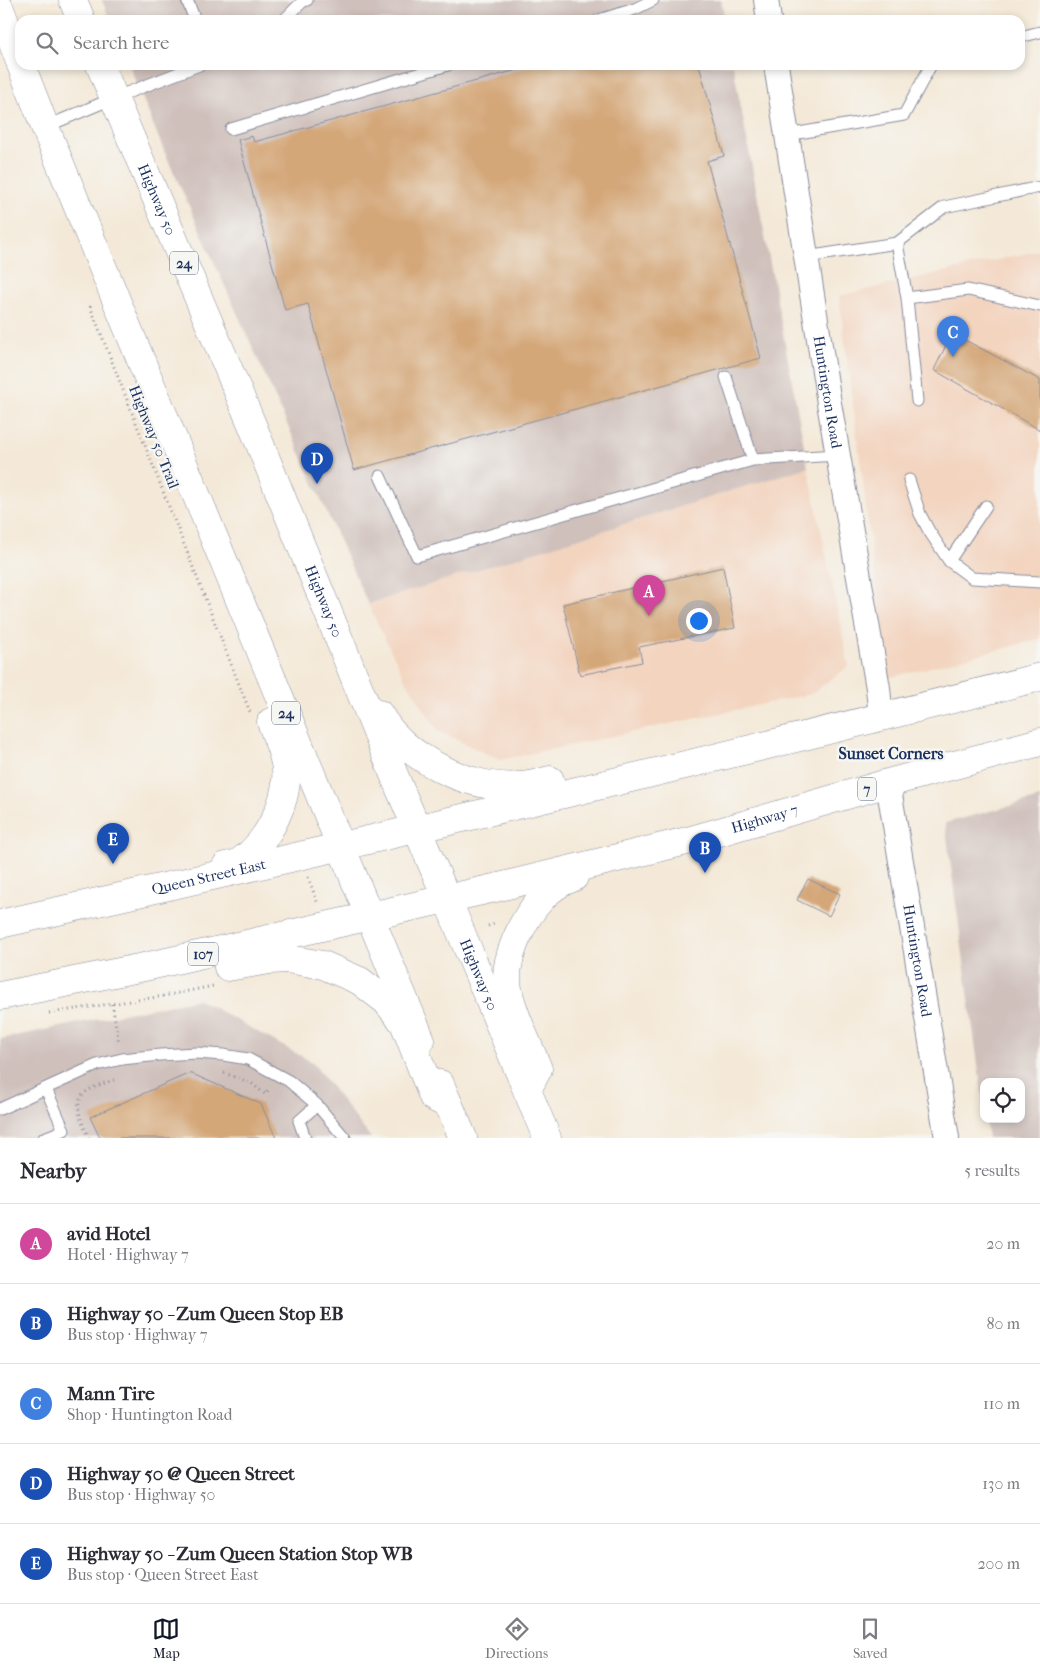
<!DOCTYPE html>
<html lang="en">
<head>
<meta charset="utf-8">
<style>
  body { margin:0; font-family:"IM FELL French Canon",serif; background:#f2f2f3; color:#2b2b33 }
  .controls { position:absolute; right:15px; bottom:15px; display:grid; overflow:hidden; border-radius:10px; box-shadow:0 2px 8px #0003 }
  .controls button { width:45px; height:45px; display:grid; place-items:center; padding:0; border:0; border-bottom:1px solid #e1e1e2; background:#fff; color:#2b2b33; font:25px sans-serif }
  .you { position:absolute; left:698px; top:620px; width:18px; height:18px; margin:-12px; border:4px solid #fff; border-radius:50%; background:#1a73e8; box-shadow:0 0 0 8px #1a73e833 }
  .badge { display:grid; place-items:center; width:32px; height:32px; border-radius:50%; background:#111827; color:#fff; font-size:16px; font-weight:700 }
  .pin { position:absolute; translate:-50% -41px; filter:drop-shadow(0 1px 2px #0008) }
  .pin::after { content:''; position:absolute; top:26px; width:18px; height:15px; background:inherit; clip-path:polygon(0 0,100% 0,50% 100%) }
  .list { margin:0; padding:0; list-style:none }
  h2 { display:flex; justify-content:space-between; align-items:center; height:65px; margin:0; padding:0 20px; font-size:21px }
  h2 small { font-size:16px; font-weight:400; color:#7c7c81 }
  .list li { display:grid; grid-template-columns:32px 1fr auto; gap:15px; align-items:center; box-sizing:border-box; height:80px; padding:0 20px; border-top:1px solid #e1e1e2 }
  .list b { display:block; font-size:19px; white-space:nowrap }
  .list p { margin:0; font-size:16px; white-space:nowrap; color:#7c7c81 }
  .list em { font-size:16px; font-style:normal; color:#7c7c81 }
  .icon { flex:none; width:28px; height:28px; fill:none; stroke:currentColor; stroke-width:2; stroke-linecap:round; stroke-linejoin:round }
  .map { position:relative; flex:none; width:1040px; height:1138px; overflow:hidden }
  .search { position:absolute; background:#fff; box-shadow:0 2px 8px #0003; left:15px; right:15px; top:15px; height:55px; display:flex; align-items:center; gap:12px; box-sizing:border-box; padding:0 18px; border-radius:15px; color:#7c7c81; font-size:19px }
  .sheet { height:465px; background:#fff }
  nav { display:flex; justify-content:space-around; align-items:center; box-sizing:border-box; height:70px; border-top:1px solid #e1e1e2; background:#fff; font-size:14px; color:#7c7c81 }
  nav a { display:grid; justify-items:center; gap:2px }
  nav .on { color:#111827 }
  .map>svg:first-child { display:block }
  .built { fill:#f3d4bf }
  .industrial { fill:#cfc0bb }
  .building { fill:#d4a779 }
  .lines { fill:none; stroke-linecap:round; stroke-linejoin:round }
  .service-casing { stroke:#888c9b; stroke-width:13 }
  .minor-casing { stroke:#888c9b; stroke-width:26 }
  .secondary-casing { stroke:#888c9b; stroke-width:29 }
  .primary-casing { stroke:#888c9b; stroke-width:29 }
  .path { stroke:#888c9b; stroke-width:3; stroke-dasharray:1 4; stroke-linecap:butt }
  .service { stroke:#fff; stroke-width:11 }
  .minor { stroke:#fff; stroke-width:24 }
  .secondary { stroke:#fff; stroke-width:28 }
  .primary { stroke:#fff; stroke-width:28 }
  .labels { text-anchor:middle; stroke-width:5; stroke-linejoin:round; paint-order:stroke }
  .shield { fill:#f6f6f2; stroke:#5d6b8a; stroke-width:1 }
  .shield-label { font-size:14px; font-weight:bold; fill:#1b2f5e }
  .street-label { font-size:15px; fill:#1b2f5e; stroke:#f6f6f2 }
  .neighbourhood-label { font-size:16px; font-weight:bold; fill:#1b2f5e; stroke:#f6f6f2 }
</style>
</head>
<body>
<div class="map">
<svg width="1040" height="1138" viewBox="0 0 1040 1138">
  <rect width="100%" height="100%" fill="#f6f6f2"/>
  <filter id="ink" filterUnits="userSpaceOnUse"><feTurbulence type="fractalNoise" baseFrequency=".02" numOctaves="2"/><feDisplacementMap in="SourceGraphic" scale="10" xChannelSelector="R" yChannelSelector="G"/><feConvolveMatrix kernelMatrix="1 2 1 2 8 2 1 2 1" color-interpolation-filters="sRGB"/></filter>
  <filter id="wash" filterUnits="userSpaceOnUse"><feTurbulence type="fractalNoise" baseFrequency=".0096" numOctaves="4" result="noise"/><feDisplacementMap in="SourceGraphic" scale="20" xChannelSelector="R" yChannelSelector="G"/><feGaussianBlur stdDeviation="1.12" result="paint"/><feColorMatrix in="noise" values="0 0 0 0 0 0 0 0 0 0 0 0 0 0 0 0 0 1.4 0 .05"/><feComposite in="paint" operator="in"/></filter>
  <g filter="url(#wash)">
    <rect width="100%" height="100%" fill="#f4e9d8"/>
    <!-- built -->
    <path class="built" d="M1040,250V639L888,678L839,296Z
      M808,467L849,666L811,694L500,760L438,731L405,679L368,604Z"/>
    <!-- industrial -->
    <path class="industrial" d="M102,0H721L725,20H110Z
      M129,65H733L808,467L368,604L162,146Z
      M1040,798V1138H988L985,1119H1021V1082H984V1109L945,823Z
      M198,999L312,1062L371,1138H0V1039Z"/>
    <g id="blocks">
      <!-- building -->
      <path class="building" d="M535,65H699L724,156L707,161L761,358L354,470L308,304L285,310L238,140L252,136L254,142Z
        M952,333L1040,380V430L934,370Z
        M723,567L735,628L639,647L642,662L580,675L563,604Z
        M808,879L840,894L829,916L797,900Z
        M190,1073L261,1104L276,1138H100L90,1117Z"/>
    </g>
  </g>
  <g filter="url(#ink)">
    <use href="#blocks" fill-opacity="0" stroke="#888c9b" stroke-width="1"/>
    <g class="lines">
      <defs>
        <path id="service" d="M187,0L195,20
          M284,20L302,2L307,0
          M599,20L635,9L653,0
          M1020,37L1040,32
          M45,127L114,98L199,65
          M231,129L448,65
          M787,135L904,115L931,65
          M897,243L944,207L1040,187
          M806,257L897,243L907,298L917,401
          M907,298L968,290L1040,306
          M726,377L753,460
          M380,476L417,556L753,460L838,455
          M909,480L920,514L929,531L949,561L972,578L1040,582
          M949,561L986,506
          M0,1109L97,1065L122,1059L160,1055L197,1053L223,1055L248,1059L289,1081L317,1105L345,1138
          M44,1138L64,1130L46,1089
          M305,1138L299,1121L317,1105"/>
        <g id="minor">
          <path d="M766,0L769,20"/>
          <path id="s1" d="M776,65L829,403L878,688L881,718"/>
          <path id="s2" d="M888,783L947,1138"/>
        </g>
        <g id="secondary">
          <path id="s3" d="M447,899L547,1138"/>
          <path d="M370,917L421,1040"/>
          <path d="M440,1084L463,1138"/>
        </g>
        <g id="primary">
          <path d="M73,0L81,20"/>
          <path d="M0,9L20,62"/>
          <path d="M21,65L45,127L370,917"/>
          <path id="s4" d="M100,65L253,427L399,787L447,899"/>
          <path d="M379,714C404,758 469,790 520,786C530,786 540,783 550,780"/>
          <path d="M226,866C231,865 237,864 241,861C268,842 292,796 285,763C282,749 276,735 271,722"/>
          <path id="s5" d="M0,924C348,846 695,765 1040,677"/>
          <path d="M228,967L270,960L287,959L323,965L360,981L386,1001L404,1023L433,1097L449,1105"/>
          <path id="s6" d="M0,996L149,966L499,887L695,839L888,783L1040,742"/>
          <path d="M527,1090L538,1069C528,1043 513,1016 508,989C502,961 523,918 542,898C550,889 563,881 574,877"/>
        </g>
      </defs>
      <!-- service casing -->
      <use href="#service" class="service-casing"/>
      <!-- minor casing -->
      <use href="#minor" class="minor-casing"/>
      <!-- secondary casing -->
      <use href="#secondary" class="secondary-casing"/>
      <!-- primary casing -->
      <use href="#primary" class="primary-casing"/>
      <!-- path -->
      <path class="path" d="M90,306L250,712
        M308,877L318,904
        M488,926L497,923
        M112,1004L119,1043
        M49,1013L164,996L213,986
        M224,1073L251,1083L265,1094L269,1089
        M89,1138C72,1102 73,1092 114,1080"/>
      <!-- service -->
      <use href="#service" class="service"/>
      <!-- minor -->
      <use href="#minor" class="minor"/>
      <!-- secondary -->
      <use href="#secondary" class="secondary"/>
      <!-- primary -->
      <use href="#primary" class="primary"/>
    </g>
  </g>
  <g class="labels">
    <!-- shield labels -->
    <g class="shield">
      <rect x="170" y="251.5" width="28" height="23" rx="4"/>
      <rect x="272" y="701.5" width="28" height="23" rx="4"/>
      <rect x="858" y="777.5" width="18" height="23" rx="4"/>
      <rect x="188" y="942.5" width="30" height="23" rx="4"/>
    </g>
    <g class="shield-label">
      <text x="184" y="268">24</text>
      <text x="286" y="718">24</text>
      <text x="867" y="794">7</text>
      <text x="203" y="959">107</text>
    </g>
    <!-- street labels -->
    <g class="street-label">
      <text dy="5" stroke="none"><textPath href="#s4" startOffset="146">Highway 50</textPath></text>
      <text dy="5" stroke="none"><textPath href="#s1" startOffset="331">Huntington Road</textPath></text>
      <text transform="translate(154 437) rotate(68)" y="5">Highway 50 Trail</text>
      <text dy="5" stroke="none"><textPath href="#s4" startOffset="581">Highway 50</textPath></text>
      <text dy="5" stroke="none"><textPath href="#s6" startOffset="785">Highway 7</textPath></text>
      <text dy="5" stroke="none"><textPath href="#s5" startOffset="214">Queen Street East</textPath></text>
      <text dy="5" stroke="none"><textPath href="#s2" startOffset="180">Huntington Road</textPath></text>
      <text dy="5" stroke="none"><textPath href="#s3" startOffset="82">Highway 50</textPath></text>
    </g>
    <!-- neighbourhood labels -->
    <g class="neighbourhood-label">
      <text x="891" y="759">Sunset Corners</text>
    </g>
  </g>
</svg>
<div class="controls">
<button><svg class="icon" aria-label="locate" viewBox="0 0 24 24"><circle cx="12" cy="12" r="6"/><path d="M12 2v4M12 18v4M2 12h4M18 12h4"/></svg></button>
</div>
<div class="you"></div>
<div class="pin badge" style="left:649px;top:616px;background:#d1479c">A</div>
<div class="pin badge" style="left:705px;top:873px;background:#1a4fb4">B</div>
<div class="pin badge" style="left:953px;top:357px;background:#3f7fe0">C</div>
<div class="pin badge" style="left:317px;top:484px;background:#1a4fb4">D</div>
<div class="pin badge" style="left:113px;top:864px;background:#1a4fb4">E</div>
<div class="search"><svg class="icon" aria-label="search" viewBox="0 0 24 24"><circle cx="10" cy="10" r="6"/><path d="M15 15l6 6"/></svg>Search here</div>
</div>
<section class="sheet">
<h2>Nearby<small>5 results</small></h2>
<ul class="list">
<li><span class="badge" style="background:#d1479c">A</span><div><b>avid Hotel</b><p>Hotel · Highway 7</p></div><em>20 m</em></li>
<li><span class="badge" style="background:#1a4fb4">B</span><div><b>Highway 50 - Zum Queen Stop EB</b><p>Bus stop · Highway 7</p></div><em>80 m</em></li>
<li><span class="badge" style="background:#3f7fe0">C</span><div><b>Mann Tire</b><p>Shop · Huntington Road</p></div><em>110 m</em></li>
<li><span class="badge" style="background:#1a4fb4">D</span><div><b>Highway 50 @ Queen Street</b><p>Bus stop · Highway 50</p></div><em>130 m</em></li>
<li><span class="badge" style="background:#1a4fb4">E</span><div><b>Highway 50 - Zum Queen Station Stop WB</b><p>Bus stop · Queen Street East</p></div><em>200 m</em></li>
</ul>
</section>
<nav>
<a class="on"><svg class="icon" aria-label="map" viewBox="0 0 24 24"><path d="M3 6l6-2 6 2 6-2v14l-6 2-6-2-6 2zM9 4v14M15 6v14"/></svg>Map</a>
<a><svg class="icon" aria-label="directions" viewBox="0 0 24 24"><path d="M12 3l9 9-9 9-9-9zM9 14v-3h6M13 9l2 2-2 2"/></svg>Directions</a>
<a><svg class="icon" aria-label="saved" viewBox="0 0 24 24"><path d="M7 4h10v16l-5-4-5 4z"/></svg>Saved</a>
</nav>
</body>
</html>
